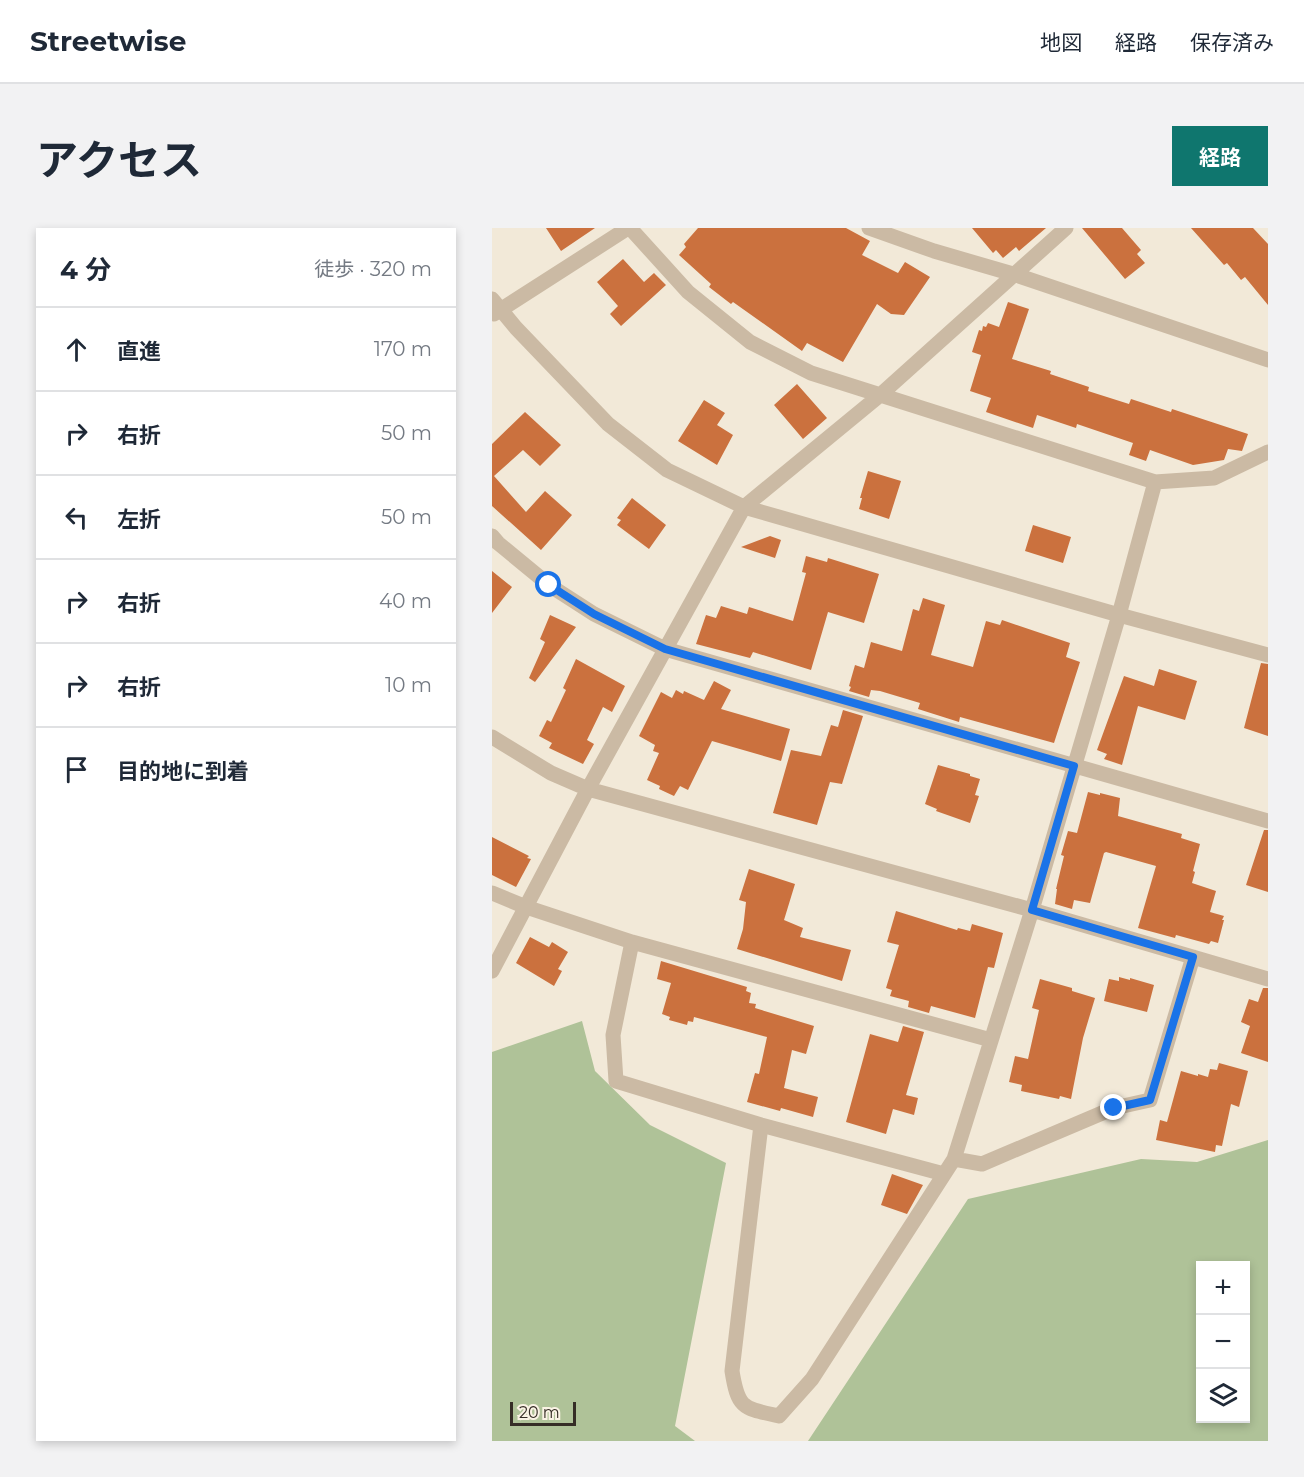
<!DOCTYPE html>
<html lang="ja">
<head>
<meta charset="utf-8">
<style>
  body { margin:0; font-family:Montserrat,"Noto Sans JP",sans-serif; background:#f2f2f3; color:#1f2937 }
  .controls { position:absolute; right:18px; bottom:18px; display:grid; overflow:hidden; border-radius:0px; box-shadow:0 3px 9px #0003 }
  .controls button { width:54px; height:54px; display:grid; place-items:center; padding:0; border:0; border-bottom:2px solid #e0e1e3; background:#fff; color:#1f2937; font:30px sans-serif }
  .scale { position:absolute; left:18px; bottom:15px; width:66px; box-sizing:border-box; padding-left:6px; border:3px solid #352d26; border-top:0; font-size:16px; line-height:21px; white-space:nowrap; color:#352d26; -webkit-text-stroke:4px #faf3e5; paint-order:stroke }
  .stop { position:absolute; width:18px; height:18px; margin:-14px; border:4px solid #1a73e8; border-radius:50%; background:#fff }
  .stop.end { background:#1a73e8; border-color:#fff; box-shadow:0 2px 6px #0008 }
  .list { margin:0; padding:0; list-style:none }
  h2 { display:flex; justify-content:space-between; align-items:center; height:78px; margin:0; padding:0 24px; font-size:26px }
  h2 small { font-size:20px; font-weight:400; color:#747a83 }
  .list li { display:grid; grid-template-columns:39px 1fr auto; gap:18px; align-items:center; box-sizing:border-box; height:84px; padding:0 24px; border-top:2px solid #e0e1e3 }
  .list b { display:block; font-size:22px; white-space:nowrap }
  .list em { font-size:20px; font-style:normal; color:#747a83 }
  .icon { flex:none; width:33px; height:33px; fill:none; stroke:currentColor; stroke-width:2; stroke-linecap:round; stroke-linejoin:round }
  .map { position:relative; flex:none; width:776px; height:1213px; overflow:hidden; border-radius:0px }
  header { display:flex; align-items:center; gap:36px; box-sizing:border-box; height:84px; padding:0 30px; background:#fff; border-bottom:2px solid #e0e1e3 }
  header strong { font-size:28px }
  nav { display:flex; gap:33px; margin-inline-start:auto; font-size:21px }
  .intro { display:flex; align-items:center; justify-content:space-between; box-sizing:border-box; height:144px; padding:0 36px }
  h1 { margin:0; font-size:42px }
  .button { padding:15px 27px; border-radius:0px; background:#0f766e; color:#fff; font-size:21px; font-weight:700 }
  main { display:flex; gap:36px; padding:0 36px }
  aside { flex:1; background:#fff; border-radius:0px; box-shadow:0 3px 9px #0003 }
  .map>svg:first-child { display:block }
  .green { fill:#afc298; fill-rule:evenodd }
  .building { fill:#cb713e }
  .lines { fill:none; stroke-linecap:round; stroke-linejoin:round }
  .minor { stroke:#cbbaa4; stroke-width:15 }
  .route { stroke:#1a73e8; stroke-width:8 }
</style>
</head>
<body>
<header>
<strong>Streetwise</strong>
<nav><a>地図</a><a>経路</a><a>保存済み</a></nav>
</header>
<div class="intro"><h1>アクセス</h1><a class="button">経路</a></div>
<main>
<aside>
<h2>4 分<small>徒歩 · 320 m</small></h2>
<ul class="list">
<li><svg class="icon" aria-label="ahead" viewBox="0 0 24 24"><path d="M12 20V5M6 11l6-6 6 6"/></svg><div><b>直進</b></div><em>170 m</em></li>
<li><svg class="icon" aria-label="right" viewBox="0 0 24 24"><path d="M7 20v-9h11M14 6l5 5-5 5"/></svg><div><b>右折</b></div><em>50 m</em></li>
<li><svg class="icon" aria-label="left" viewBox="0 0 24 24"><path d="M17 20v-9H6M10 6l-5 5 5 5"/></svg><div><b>左折</b></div><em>50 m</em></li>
<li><svg class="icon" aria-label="right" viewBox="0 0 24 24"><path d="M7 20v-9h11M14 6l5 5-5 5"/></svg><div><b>右折</b></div><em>40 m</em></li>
<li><svg class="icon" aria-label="right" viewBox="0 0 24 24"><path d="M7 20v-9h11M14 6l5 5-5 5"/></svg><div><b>右折</b></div><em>10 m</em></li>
<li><svg class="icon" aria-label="arrive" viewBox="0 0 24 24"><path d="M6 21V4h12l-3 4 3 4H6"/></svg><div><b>目的地に到着</b></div></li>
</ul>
</aside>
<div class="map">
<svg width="776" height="1213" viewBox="0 0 776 1213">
  <rect width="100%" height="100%" fill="#f2e9d8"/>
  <!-- green -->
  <path class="green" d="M90,793L103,843L158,897L234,935L183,1198L203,1213H0V824Z
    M776,912V1213H316L476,971L649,931L705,934ZM708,1038H754V1190H708Z"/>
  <!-- building -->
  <path class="building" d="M54,0H103L69,23Z
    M206,0H354L378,13L370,27L406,45L413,34L438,49L412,87L399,86L385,76L351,134L315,115L310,123L241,74L239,76L217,59L219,56L187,27L194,19L192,16Z
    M480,0H554L527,23L524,19L511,30L504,22L501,25Z
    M590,0H630L649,22L645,26L653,35L633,51Z
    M699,0H761L776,16V77L753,49L749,52L735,35L732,37Z
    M131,31L152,54L162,45L174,57L129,98L118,86L126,78L105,54Z
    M516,74L537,81L520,131L559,143L558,146L597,159L596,163L637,176L639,171L679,184L680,181L756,206L750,223L736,221L732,232L701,237L658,222L654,233L637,227L641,215L585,196L584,200L545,187L541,200L494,184L499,170L478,163L489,127L480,124L487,102L490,103L491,98L494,99L496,95L507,99Z
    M305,156L335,190L311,211L282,177Z
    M212,172L233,185L225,197L241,207L225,237L186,213Z
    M33,184L69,217L48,238L31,222L2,248L34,284L53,263L80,287L49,322L0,278V216Z
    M376,243L409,253L397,291L367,281L370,270H368Z
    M140,270L174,297L157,321L125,297L129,292L125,290Z
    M541,297L579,309L571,335L533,323Z
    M278,308L289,312L283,330L249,319Z
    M314,328L335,334L336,330L387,346L372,395L336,384L319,442L261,424L258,430L204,416L214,387L224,390L229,378L255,386L257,379L301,393L314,345L310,344Z
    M0,343L20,359L0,385Z
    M431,370L453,377L439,427L481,439L494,393L508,397L510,392L578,415L574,429L588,434L562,515L468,489L467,494L426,481L428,475L388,463L379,462L377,469L357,463L359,459L357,458L363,437L372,440L379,414L410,423L421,381L427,383Z
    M58,387L84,399L43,454L37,450L53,414L48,411Z
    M84,431L133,458L120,484L111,479L95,512L102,516L91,536L57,520L60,515L47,508L55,492L59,494L74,462L71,460Z
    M769,435L776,436V508L752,500Z
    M667,441L705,453L693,492L646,478L630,537L612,531L615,526L605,522L632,448L662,458Z
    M222,453L239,462L229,481L298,501L289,533L220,513L196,562L188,558L182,568L167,561L168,558L155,552L167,525L161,523L163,517L147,508L169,464L180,470L184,462L191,466L192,463L212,472Z
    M351,482L371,488L350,556L338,554L325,597L281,585L299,522L329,528L339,497L346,499Z
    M446,537L478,546V548L488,551L483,567L487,568L478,595L444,583L445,581L433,576Z
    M596,564L608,567V565L628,570L626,588L690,606L689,610L708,616L701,643L703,644L700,655L724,663L718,684L732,688L730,692H732L726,715L719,713L717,716L684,707L683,710L646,700L664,638L614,624L612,625L598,675L582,672L580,681L563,676L565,661H564L572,628L569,627L576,603L585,605Z
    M772,602H776V664L754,657Z
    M0,609L37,628L35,630L39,631L24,659L0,647Z
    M257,641L303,656L292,692L311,700L308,709L359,722L350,753L245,721L251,701L254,674L247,672Z
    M404,683L465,702L466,700L478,703L480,696L511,705L502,740L496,739L483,790L439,778L437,785L416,779L417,773L398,768L400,762L394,760L407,717L395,714Z
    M38,709L57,719L60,714L76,724L66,741L70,743L62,758L24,735Z
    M169,733L255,759L254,763L259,765L257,775L264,776L263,780L322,798L314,826L300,822L292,860L326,869L321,889L289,880L288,883L255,874L263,845L267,846L275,809L202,789L201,794L196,793L195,797L177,792L178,789L170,786L179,755L165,751Z
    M627,749L638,752V750L662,757L655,784L612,773L617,751L627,753Z
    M548,751L580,760V763L603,770L591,810L579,871L568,868L567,871L529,863L530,857L517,854L523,828L536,831L547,782L540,780Z
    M771,760H776V834L749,825L758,798L749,794L757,771L766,774Z
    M411,798L432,804L414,867L426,870L422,887L401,881L394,906L354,894L378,806L406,814Z
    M727,835L756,843L747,879L739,876L730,918L724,917L723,924L664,912L668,892L675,894L689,843L706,848V846L716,849L718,841L725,842Z
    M400,946L431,957L415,986L389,977Z"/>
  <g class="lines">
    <!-- minor -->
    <path class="minor" d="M138,0L196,64L258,114L319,145L663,254L722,250L776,224
      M377,0L442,23L521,46L776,132
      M0,71L24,100L116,196L175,242L252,279L627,387L776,427
      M2,86L136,0
      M0,308L6,315L57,357L102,386L173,421L776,593
      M0,509L59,545L96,561L540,682L776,751
      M0,665L34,679L140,714L499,812
      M140,714L121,807L124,853L269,897L452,946
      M0,743L96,561L252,279L387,168L574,0
      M269,897L240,1143C246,1181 251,1180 287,1188L320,1151L462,931L540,682L627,387L663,254
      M462,931L490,936L622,880L658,872L701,729"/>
  </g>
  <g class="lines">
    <!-- route -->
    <path class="route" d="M57,357L102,386L173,421L582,538L540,682L701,729L658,872L622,880"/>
  </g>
</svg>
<div class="controls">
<button>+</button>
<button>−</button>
<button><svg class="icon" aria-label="layers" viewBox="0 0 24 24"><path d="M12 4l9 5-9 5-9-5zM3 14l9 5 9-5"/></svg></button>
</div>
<div class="scale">20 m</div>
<div class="stop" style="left:57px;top:357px"></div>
<div class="stop end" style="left:622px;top:880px"></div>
</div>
</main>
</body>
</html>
